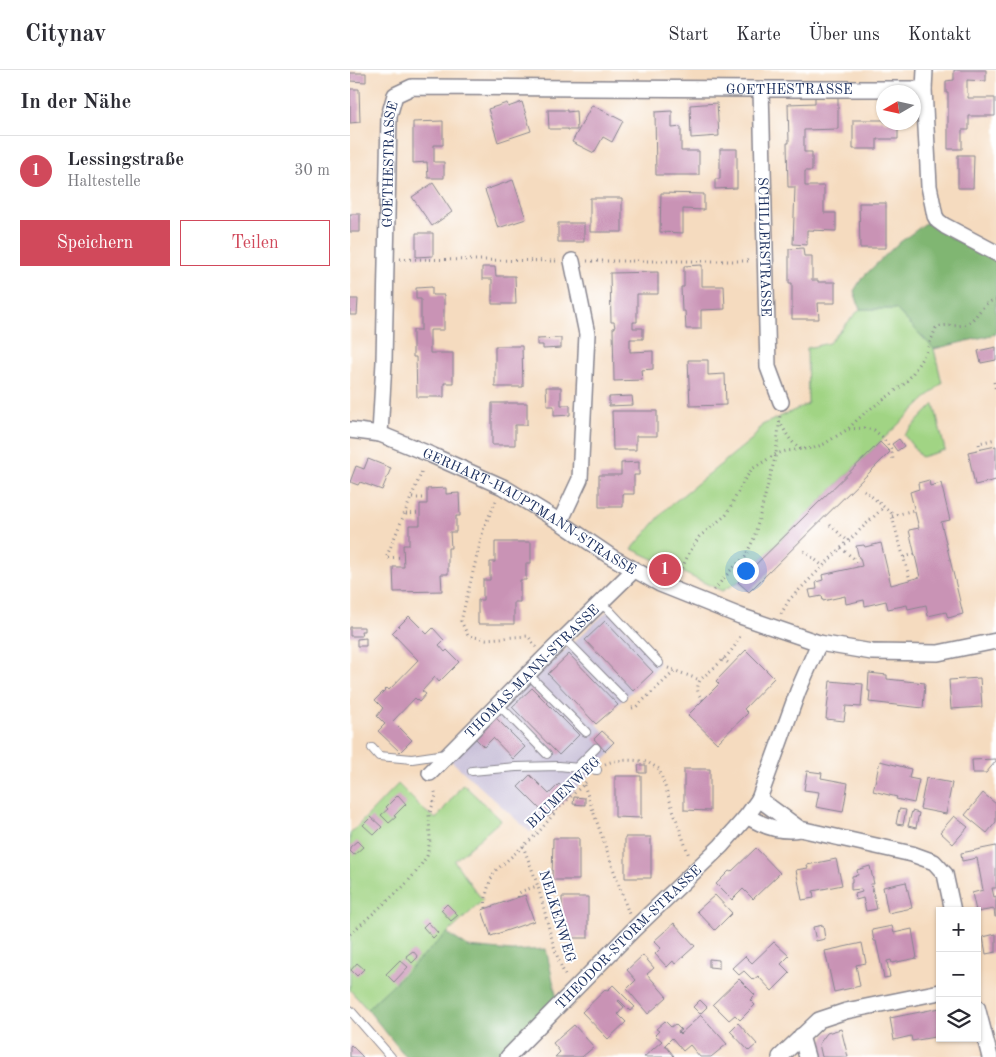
<!DOCTYPE html>
<html lang="de">
<head>
<meta charset="utf-8">
<style>
  body { margin:0; font-family:"Old Standard TT",serif; background:#f7f7f7; color:#2b2b33 }
  .controls { position:absolute; right:15px; bottom:15px; display:grid; overflow:hidden; border-radius:0px; box-shadow:0 1px 4px #0004 }
  .controls button { width:45px; height:45px; display:grid; place-items:center; padding:0; border:0; border-bottom:1px solid #e1e1e2; background:#fff; color:#2b2b33; font:25px sans-serif }
  .compass { position:absolute; left:526px; top:15px; width:45px; height:45px; border-radius:50%; background:#fff; box-shadow:0 1px 4px #0004; rotate:261deg }
  .you { position:absolute; left:395px; top:500px; width:18px; height:18px; margin:-12px; border:4px solid #fff; border-radius:50%; background:#1a73e8; box-shadow:0 0 0 8px #1a73e833 }
  .badge { display:grid; place-items:center; width:32px; height:32px; border-radius:50%; background:#d1495b; color:#fff; font-size:16px; font-weight:700 }
  .pin { position:absolute; translate:-50% -50%; border:2px solid #fff; box-shadow:0 1px 5px #0006 }
  .list { margin:0; padding:0; list-style:none }
  h2 { display:flex; justify-content:space-between; align-items:center; height:65px; margin:0; padding:0 20px; font-size:21px }
  h2 small { font-size:16px; font-weight:400; color:#7c7c81 }
  .list li { display:grid; grid-template-columns:32px 1fr auto; gap:15px; align-items:center; box-sizing:border-box; height:70px; padding:0 20px; border-top:1px solid #e1e1e2 }
  .list b { display:block; font-size:19px; white-space:nowrap }
  .list p { margin:0; font-size:16px; white-space:nowrap; color:#7c7c81 }
  .list em { font-size:16px; font-style:normal; color:#7c7c81 }
  .actions { display:flex; gap:10px; padding:15px 20px }
  .actions a { flex:1; padding:11px 0; border:1px solid #d1495b; border-radius:0px; text-align:center; font-size:18px; color:#d1495b }
  .actions .main { background:#d1495b; color:#fff }
  .icon { flex:none; width:28px; height:28px; fill:none; stroke:currentColor; stroke-width:2; stroke-linecap:round; stroke-linejoin:round }
  .map { position:relative; flex:none; width:646px; height:987px; overflow:hidden }
  header { display:flex; align-items:center; gap:30px; box-sizing:border-box; height:70px; padding:0 25px; background:#fff; border-bottom:1px solid #e1e1e2 }
  header strong { font-size:24px }
  nav { display:flex; gap:28px; margin-inline-start:auto; font-size:18px }
  main { display:flex }
  aside { flex:1; background:#fff }
  .map>svg:first-child { display:block }
  .industrial { fill:#c8bfd8 }
  .green { fill:#a1d484; stroke:#5e8271 }
  .forest { fill:#80b672; stroke:#4e7268 }
  .building { fill:#c993b5 }
  .lines { fill:none; stroke-linecap:round; stroke-linejoin:round }
  .lane-casing { stroke:#88858e; stroke-width:10 }
  .street-casing { stroke:#88858e; stroke-width:18 }
  .path { stroke:#88858e; stroke-width:3; stroke-dasharray:1 4; stroke-linecap:butt }
  .lane { stroke:#fff; stroke-width:8 }
  .street { stroke:#fff; stroke-width:15 }
  .labels { text-anchor:middle; stroke-width:4; stroke-linejoin:round; paint-order:stroke }
  .street-label { font-size:14px; fill:#1b2f5e; stroke:#fff }
</style>
</head>
<body>
<header>
<strong>Citynav</strong>
<nav><a>Start</a><a>Karte</a><a>Über uns</a><a>Kontakt</a></nav>
</header>
<main>
<aside>
<h2>In der Nähe<small></small></h2>
<ul class="list">
<li><span class="badge">1</span><div><b>Lessingstraße</b><p>Haltestelle</p></div><em>30 m</em></li>
</ul>
<div class="actions"><a class="main">Speichern</a><a>Teilen</a></div>
</aside>
<div class="map">
<svg width="646" height="987" viewBox="0 0 646 987">
  <rect width="100%" height="100%" fill="#fff"/>
  <filter id="ink" filterUnits="userSpaceOnUse"><feTurbulence type="fractalNoise" baseFrequency=".02" numOctaves="2"/><feDisplacementMap in="SourceGraphic" scale="10" xChannelSelector="R" yChannelSelector="G"/><feConvolveMatrix kernelMatrix="1 2 1 2 8 2 1 2 1" color-interpolation-filters="sRGB"/></filter>
  <filter id="wash" filterUnits="userSpaceOnUse"><feTurbulence type="fractalNoise" baseFrequency=".0096" numOctaves="4" result="noise"/><feDisplacementMap in="SourceGraphic" scale="20" xChannelSelector="R" yChannelSelector="G"/><feGaussianBlur stdDeviation="1.12" result="paint"/><feColorMatrix in="noise" values="0 0 0 0 0 0 0 0 0 0 0 0 0 0 0 0 0 1.4 0 .05"/><feComposite in="paint" operator="in"/></filter>
  <g filter="url(#wash)">
    <rect width="100%" height="100%" fill="#f5dbbf"/>
    <!-- industrial -->
    <path class="industrial" d="M259,540L309,593L303,602L247,654L264,672L267,677L220,725L180,762L97,687Z"/>
    <!-- green -->
    <path class="green" d="M510,239H546L584,279L592,313L530,372L388,512L372,521L282,479L317,438L402,369L412,355L458,334L457,278L479,273Z
      M584,334L595,380L571,387L554,365Z
      M48,714L75,741L86,749L113,714L151,750L104,791C114,804 122,818 133,830L17,939L0,920V764Z"/>
    <!-- forest -->
    <path class="forest" d="M581,149L596,165L646,191V264L584,279L546,239H510L504,221L512,208L545,176Z
      M97,863L118,877L162,881L196,879L207,929L146,987H56L17,939Z"/>
    <g id="blocks">
      <!-- building -->
      <path class="building" d="M604,0H636V11L617,10V23H618V28H645V46H619V60H612V79H598V23H596V11L604,10Z
        M0,3H16V12L0,11Z
        M0,19H9L10,52L0,53Z
        M465,26H488V59L454,60V82H462V101H455V116H474V143H486V161L457,160V175L443,174L445,117H438L437,73H439L438,34L465,33Z
        M172,32L181,61L148,72L138,39L157,33L158,37Z
        M367,33L369,66L341,68L340,35Z
        M242,35L273,51L262,72L253,67L244,83L222,72Z
        M198,40H217V42L226,41L227,60H218V59H199Z
        M322,41V58L331,57V81H349V105H306L305,42Z
        M503,50H534V52H548V69H527V79H503Z
        M93,51V75H84V92H94V108H78L77,92L63,93V52Z
        M370,79H387V118L365,119V109H370Z
        M608,85H624L623,118H608Z
        M163,110L176,149L148,158L135,120Z
        M83,113L102,142L82,156L62,127Z
        M311,123L354,124V140L333,139V163L310,162Z
        M240,128H272V162H240Z
        M509,133H536V178H510Z
        M0,144H10V162H0Z
        M208,153H234V172H208Z
        M66,163H83V186L66,187Z
        M453,178L454,186H462V210H468V212H485V233H468L469,249H442V213H439V179Z
        M352,195V216H374L375,239L351,240V259H336L335,241H332L331,217H334V196Z
        M132,197H145L146,206H165L166,234H142V209H132Z
        M308,202V224H287V252H283V258H293V269H280V282L303,281V299L291,300L292,310L264,311L263,258H265L264,252H261L260,203Z
        M82,217V225H94V260H80V283H103V313H94V327H67L66,287H63V260H71V229H66V218Z
        M0,229H8L7,245H0Z
        M211,268V278L193,279V275H187V269Z
        M145,276H172L173,317H145Z
        M646,277V290L631,293L628,281Z
        M338,290H358V305L375,304L376,335L340,336Z
        M196,317H211V335H220V345L204,346V336H197Z
        M282,326L283,335L259,336V327Z
        M142,333H177V355H165V375H142Z
        M262,341H307V366H286V380H263Z
        M549,369L554,376L547,381L542,374Z
        M530,372L540,382L399,522L388,512Z
        M646,376V410L625,415L618,382Z
        M18,389L41,398L32,420L10,412L8,415L0,412L6,396L14,399Z
        M289,392V405H284V424H273V437H249V405H271V393Z
        M579,410L580,416L591,413L600,450L591,452L613,544L598,548L596,542L578,546L576,535L558,539L557,535L538,539L536,531L515,536L514,530L496,534L495,526L473,531L472,526L461,528L459,520L467,519L466,512L473,510L472,505L512,496L510,488H509L506,476L514,475L515,477L531,473L541,515L570,507L559,460L569,458L560,422L569,419L568,413Z
        M96,418V424L109,423L110,446H106V462H100L101,478H98V504H91L92,521L44,522L43,497H54L53,475H59V455H70V434H77V419Z
        M145,472H181V493H176V510H170V532H164V554H128V530H133V510H140V492H145Z
        M59,546L77,564L83,558L94,570L89,575L95,582L97,580L109,592L89,612L85,607L72,621L76,624L69,632L65,628L43,651L62,670L50,682L28,661L35,654L27,646L33,638L25,630L37,618L39,620L68,590L42,563Z
        M255,551L303,602L283,621L235,570Z
        M0,557H14V561H11L12,566H0Z
        M16,568V576H7V569Z
        M396,580L424,608L394,639L398,643L367,673L338,645L369,614L366,611Z
        M219,584L268,635L246,654L198,604Z
        M519,603L537,605V609L575,613L573,638L519,632L520,621H518Z
        M630,608L632,637L601,639L599,610Z
        M480,611L513,614L511,637L496,636L494,651L476,649Z
        M182,618L229,665L209,685L162,637Z
        M145,647L175,677L163,689L143,668L134,677L125,668Z
        M252,661L264,672L255,681L244,669Z
        M646,689V691L636,703H623L622,690Z
        M530,691L561,699L559,708L569,710L564,733L546,729L547,727L523,721Z
        M288,695H296V703H289Z
        M334,699H360V741L334,740Z
        M457,701L472,703L471,708L498,713L493,742L466,737L469,722L454,720Z
        M180,705L199,724L209,714L220,725L198,747L168,717Z
        M265,706H291V748L265,747Z
        M576,708L602,713L596,744L570,739Z
        M633,723L646,734V752L637,763L615,745Z
        M48,725L56,734L44,746L46,747L39,753L31,745L38,739L36,737Z
        M224,727L235,728V735L223,734Z
        M549,739L556,740L553,755L546,754Z
        M562,741L569,743L566,758L558,756Z
        M604,746L618,757L603,774L590,762Z
        M21,747L32,757L24,765L13,755Z
        M275,767H301V808H275Z
        M203,768H229V810H202Z
        M7,771L13,777L4,785L0,781V777Z
        M646,776V818H642L644,827L646,826V847H645L644,839L627,842V841H626L622,823L633,820L627,788L612,791L611,783Z
        M406,778L430,803L403,829L393,819L382,830L366,814L379,801L381,802Z
        M486,789L492,815L463,821L464,828L452,830L446,800L458,798L457,795Z
        M520,796L524,814H521L527,839L516,841L513,828L506,830L505,824L512,822L511,819L501,820V812H502V806L508,805L507,800Z
        M556,812L562,838L538,843L533,817Z
        M175,825L184,851L141,866L132,840Z
        M365,825L382,843L365,860L347,841Z
        M212,827H238V868H212Z
        M97,834L108,845L101,851L91,840Z
        M78,852L88,863L83,868L73,857Z
        M324,853L345,876L325,894L323,891L317,897L305,884L311,878L304,871Z
        M473,855L475,869L466,871L463,857Z
        M542,856L544,863L562,859L567,888L542,893L541,890L537,891L540,907L534,908L526,871H524L522,860Z
        M646,864V882L636,884L633,867Z
        M424,872L439,886L431,894L440,903L422,921L408,906L403,910L394,901L389,905L382,898L395,886L402,893Z
        M512,873L516,893L506,895L510,916L484,922L475,881Z
        M63,881L68,887L62,893L56,886Z
        M293,885L304,898L297,904L317,927L298,944L277,919L286,910L277,900Z
        M359,889L369,890V898L359,897Z
        M50,890L58,897L44,912L36,904Z
        M7,893L14,899L7,906L1,900Z
        M389,909L405,925L400,930L405,935L390,950L385,945L379,950L363,934Z
        M263,915L285,937L280,941L269,930L268,931L274,937L268,944L276,952L258,969L232,942L256,919L258,920Z
        M350,930L357,937L350,944L343,937Z
        M590,938V966L562,971L561,966L544,970L540,948Z
        M351,945L377,974L361,987H350L340,975L333,981L322,968L315,975L324,986L323,987H294L312,971L305,965L309,961L306,959L315,951L321,957L325,954L331,960L328,962L330,964Z
        M388,953L407,974L399,981L380,961Z
        M224,955L244,977L232,987H205L210,982L203,973Z
        M491,959L498,987H472L469,974L477,963Z
        M1,975L13,987H0V976Z"/>
    </g>
  </g>
  <g filter="url(#ink)">
    <use href="#blocks" fill-opacity="0" stroke="#88858e" stroke-width="1"/>
    <g class="lines">
      <defs>
        <path id="lane" d="M250,534L259,540L309,593
          M214,568L274,629
          M178,604L236,662
          M148,634L197,684
          M22,678L29,686L62,689L96,684
          M226,698L246,678
          M122,701L166,697L209,696L247,700
          M0,940L41,987"/>
        <g id="street">
          <path d="M575,0L574,19L579,116L585,146L588,151L595,156L646,183"/>
          <path id="s1" d="M411,19L418,297L431,332"/>
          <path id="s2" d="M0,360L30,364L79,384L153,417L210,452L260,486L310,514L390,546L469,573L522,582L588,583L646,571"/>
          <path id="s3" d="M30,364L34,292L39,46L45,25L62,17L411,19H574"/>
          <path d="M210,452L230,409L237,264L222,191"/>
          <path id="s4" d="M80,703L195,587L284,500"/>
          <path d="M409,729L450,759L562,784L584,792L595,804L603,841"/>
          <path d="M397,746C413,756 431,763 450,759"/>
          <path d="M627,937L640,987"/>
          <path d="M451,966L457,987"/>
          <path id="s5" d="M158,987L284,859L371,776L397,746L409,729L448,621L469,573"/>
          <path d="M430,987L469,950L496,941L590,922"/>
        </g>
      </defs>
      <!-- lane casing -->
      <use href="#lane" class="lane-casing"/>
      <!-- street casing -->
      <use href="#street" class="street-casing"/>
      <!-- path -->
      <path class="path" d="M50,189L208,191
        M237,191H401
        M644,312L646,321
        M429,351C436,362 440,373 451,379
        M499,359L514,358L524,360L532,367L542,380L543,391
        M630,380L629,373L646,369
        M514,420L541,443L560,510
        M62,428H77
        M146,431L134,457L111,551L118,566L136,569L178,566L186,577
        M56,444L70,443
        M542,446L564,440
        M480,455L498,471
        M491,478L503,488L507,497
        M454,481L473,496
        M54,487L36,488L73,399
        M554,487L565,484
        M328,507L339,483L349,467L376,445L395,409L402,399L426,384L436,381L464,378L474,374L498,359L507,350L516,342L540,325L554,314L561,306L576,282L586,258C596,252 608,259 618,253C628,247 633,231 646,230
        M364,520L380,501L395,487L404,468L426,384L430,346
        M431,544L439,530L491,478L534,437
        M373,589L381,595
        M318,598L350,610
        M353,630C347,623 346,619 350,610C365,596 385,583 391,563
        M282,638L286,637L325,601
        M255,694C266,689 287,689 299,693C302,695 306,697 309,699L339,786
        M234,715L279,844
        M173,776C178,790 184,803 188,817C197,847 202,879 216,907
        M168,827V824L172,821L187,816
        M136,838C134,827 139,813 144,802L187,764L207,740L238,710
        M0,864L54,816L66,802L77,786L80,770L79,745L86,726L84,718"/>
      <!-- lane -->
      <use href="#lane" class="lane"/>
      <!-- street -->
      <use href="#street" class="street"/>
    </g>
  </g>
  <g class="labels">
    <!-- street labels -->
    <g class="street-label">
      <text dy="5" stroke="none"><textPath href="#s3" startOffset="736">GOETHESTRASSE</textPath></text>
      <text dy="5" stroke="none"><textPath href="#s3" startOffset="270">GOETHESTRASSE</textPath></text>
      <text dy="5" stroke="none"><textPath href="#s1" startOffset="158">SCHILLERSTRASSE</textPath></text>
      <text dy="5" stroke="none"><textPath href="#s2" startOffset="199">GERHART-HAUPTMANN-STRASSE</textPath></text>
      <text dy="5" stroke="none"><textPath href="#s4" startOffset="144">THOMAS-MANN-STRASSE</textPath></text>
      <text transform="translate(213 722) rotate(-44)" y="5">BLUMENWEG</text>
      <text transform="translate(208 846) rotate(73)" y="5">NELKENWEG</text>
      <text dy="5" stroke="none"><textPath href="#s5" startOffset="170">THEODOR-STORM-STRASSE</textPath></text>
    </g>
  </g>
</svg>
<div class="controls">
<button>+</button>
<button>−</button>
<button><svg class="icon" aria-label="layers" viewBox="0 0 24 24"><path d="M12 4l9 5-9 5-9-5zM3 14l9 5 9-5"/></svg></button>
</div>
<svg class="compass" viewBox="-18 -18 36 36"><path d="M0-13l5 13h-10z" fill="#e53935"/><path d="M0 13l5-13h-10z" fill="#7c7c81"/></svg>
<div class="you"></div>
<div class="pin badge" style="left:315px;top:500px">1</div>
</div>
</main>
</body>
</html>
